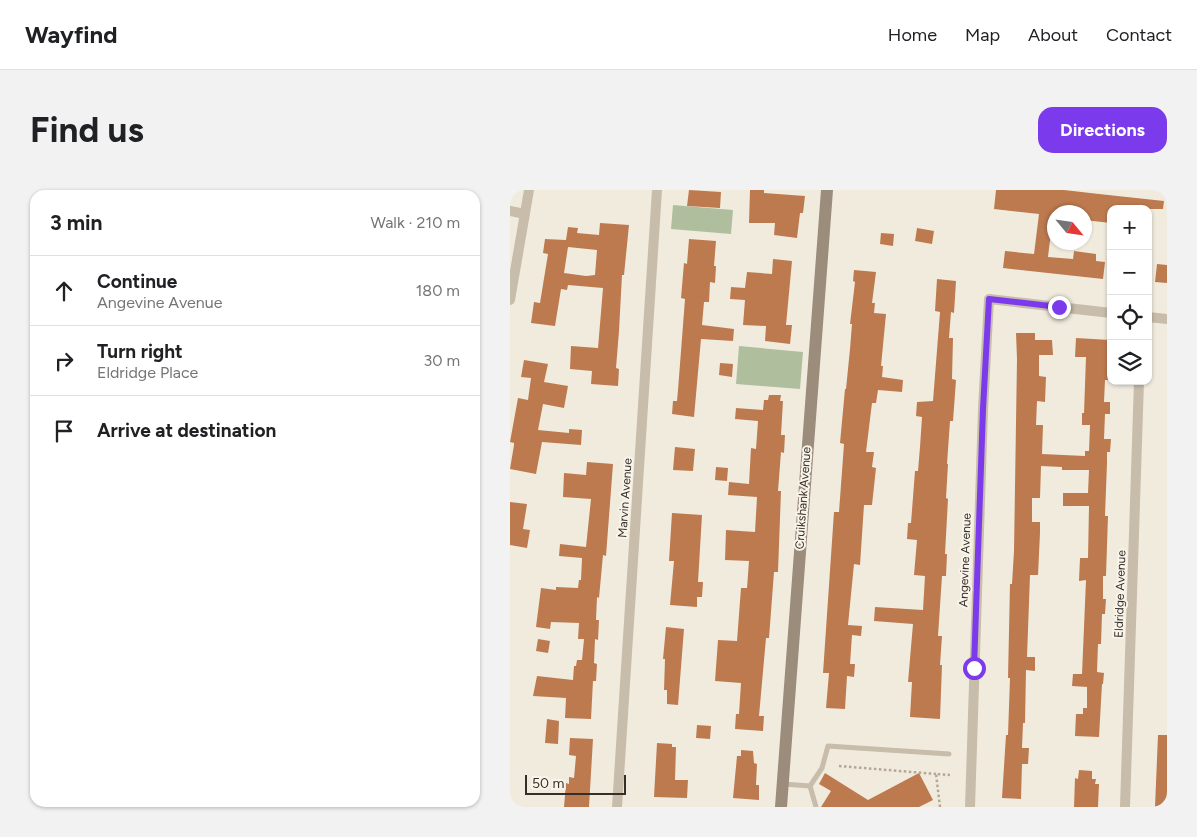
<!DOCTYPE html>
<html lang="en">
<head>
<meta charset="utf-8">
<style>
  body { margin:0; font-family:Figtree,sans-serif; background:#f2f2f2; color:#202124 }
  .controls { position:absolute; right:15px; top:15px; display:grid; overflow:hidden; border-radius:10px; box-shadow:0 1px 4px #0004 }
  .controls button { width:45px; height:45px; display:grid; place-items:center; padding:0; border:0; border-bottom:1px solid #e0e0e0; background:#fff; color:#202124; font:25px sans-serif }
  .compass { position:absolute; left:537px; top:15px; width:45px; height:45px; border-radius:50%; background:#fff; box-shadow:0 1px 4px #0004; rotate:119deg }
  .scale { position:absolute; left:15px; bottom:12px; width:101px; box-sizing:border-box; padding-left:5px; border:2px solid #362f29; border-top:0; font-size:14px; line-height:18px; white-space:nowrap; color:#362f29; -webkit-text-stroke:4px #f9f4ea; paint-order:stroke }
  .stop { position:absolute; width:15px; height:15px; margin:-11px; border:4px solid #7c3aed; border-radius:50%; background:#fff }
  .stop.end { background:#7c3aed; border-color:#fff; box-shadow:0 1px 5px #0008 }
  .list { margin:0; padding:0; list-style:none }
  h2 { display:flex; justify-content:space-between; align-items:center; height:65px; margin:0; padding:0 20px; font-size:21px }
  h2 small { font-size:16px; font-weight:400; color:#757577 }
  .list li { display:grid; grid-template-columns:32px 1fr auto; gap:15px; align-items:center; box-sizing:border-box; height:70px; padding:0 20px; border-top:1px solid #e0e0e0 }
  .list b { display:block; font-size:19px; white-space:nowrap }
  .list p { margin:0; font-size:16px; white-space:nowrap; color:#757577 }
  .list em { font-size:16px; font-style:normal; color:#757577 }
  .icon { flex:none; width:28px; height:28px; fill:none; stroke:currentColor; stroke-width:2; stroke-linecap:round; stroke-linejoin:round }
  .map { position:relative; flex:none; width:657px; height:617px; overflow:hidden; border-radius:15px }
  header { display:flex; align-items:center; gap:30px; box-sizing:border-box; height:70px; padding:0 25px; background:#fff; border-bottom:1px solid #e0e0e0 }
  header strong { font-size:24px }
  nav { display:flex; gap:28px; margin-inline-start:auto; font-size:18px }
  .intro { display:flex; align-items:center; justify-content:space-between; box-sizing:border-box; height:120px; padding:0 30px }
  h1 { margin:0; font-size:35px }
  .button { padding:12px 22px; border-radius:15px; background:#7c3aed; color:#fff; font-size:18px; font-weight:700 }
  main { display:flex; gap:30px; padding:0 30px }
  aside { flex:1; background:#fff; border-radius:15px; box-shadow:0 1px 4px #0004 }
  .map>svg:first-child { display:block }
  .green { fill:#afbf9e }
  .building { fill:#bd7a4f; fill-rule:evenodd }
  .lines { fill:none; stroke-linecap:round; stroke-linejoin:round }
  .path { stroke:#b4a794; stroke-width:2.5; stroke-dasharray:2.5 2.5; stroke-linecap:butt }
  .lane { stroke:#c8bcaa; stroke-width:5 }
  .street { stroke:#c8bcaa; stroke-width:10 }
  .secondary { stroke:#9c8c7c; stroke-width:12 }
  .route { stroke:#7c3aed; stroke-width:6 }
  .labels { text-anchor:middle; stroke-width:4; stroke-linejoin:round; paint-order:stroke }
  .street-label { font-size:12px; fill:#362f29; stroke:#f9f4ea }
</style>
</head>
<body>
<header>
<strong>Wayfind</strong>
<nav><a>Home</a><a>Map</a><a>About</a><a>Contact</a></nav>
</header>
<div class="intro"><h1>Find us</h1><a class="button">Directions</a></div>
<main>
<aside>
<h2>3 min<small>Walk · 210 m</small></h2>
<ul class="list">
<li><svg class="icon" aria-label="ahead" viewBox="0 0 24 24"><path d="M12 20V5M6 11l6-6 6 6"/></svg><div><b>Continue</b><p>Angevine Avenue</p></div><em>180 m</em></li>
<li><svg class="icon" aria-label="right" viewBox="0 0 24 24"><path d="M7 20v-9h11M14 6l5 5-5 5"/></svg><div><b>Turn right</b><p>Eldridge Place</p></div><em>30 m</em></li>
<li><svg class="icon" aria-label="arrive" viewBox="0 0 24 24"><path d="M6 21V4h12l-3 4 3 4H6"/></svg><div><b>Arrive at destination</b></div></li>
</ul>
</aside>
<div class="map">
<svg width="657" height="617" viewBox="0 0 657 617">
  <rect width="100%" height="100%" fill="#f1ebde"/>
  <!-- green -->
  <path class="green" d="M163,15L223,20L221,44L161,39Z
    M229,156L293,162L290,199L226,194Z"/>
  <!-- building -->
  <path class="building" d="M179,0L211,2L210,18L177,16Z
    M240,0H254V3L295,6L293,23H290L287,48L264,45L265,33H239Z
    M486,0H554L589,4L654,11L653,19H601V33L574,30V22H544V27L543,26L538,67L563,69L564,61L586,64V71L595,72L593,89L493,78L495,61L524,64L529,24L484,19Z
    M90,33L119,35L114,85H112L109,141L106,178L109,179L108,196L81,194L82,181L60,179L61,156L88,158L93,98L58,95L57,100L51,99L45,136L21,133L24,112L30,113L38,64L33,63L35,49L56,50L58,37L68,38L67,43L89,45ZM58,57L87,60L85,85L76,86L54,83Z
    M407,38L424,41L422,54L405,51Z
    M371,43L384,44L383,56L370,54Z
    M179,49L206,51L204,76H206L205,93L200,92L199,112H194L192,135L224,139L223,151L191,149L184,227L162,224L163,211H167L168,200L175,109L171,108L174,73L177,74Z
    M263,69L282,71L276,135H282L280,154L255,151L256,136L233,135L235,110L220,109L221,97L235,98L237,82L262,84Z
    M647,74L657,75V93L645,92Z
    M344,80L366,82L362,113H365L364,123L376,124L371,176H373L372,187L393,190L392,202L368,200L366,213H362L356,262H364L362,277L366,278L362,315H354L350,375L344,374L338,435L352,436L351,446L342,445L340,474H345L344,487L337,486L335,519L316,518L319,483H313L324,322H329L334,254L330,253L335,199H336L340,159L342,134H340L345,92L343,91Z
    M427,89L446,91L444,123L441,122L439,148H443L442,189L446,190L443,231H440L437,274H438L436,308L438,309L435,364H437L436,386H432L428,446H432L430,475H432L430,529L400,527L402,492H398L403,434L364,431L365,417L413,420L415,386L404,385L407,350L397,349L398,333H401L405,281H408L410,257L412,227L406,226L407,212L423,211L430,122L425,121Z
    M506,143H525V150H542L543,165H529V186L536,187L535,212L527,211L526,235H533L532,264L575,266V261H579L580,235H572V223H574L576,167H565L566,148L600,150L601,175V190H595L594,212H600V224H595L594,249H601L600,262H597V273L595,326H598L596,386H593V409H596L595,424H592L591,454H588L587,482L594,483L593,494H592L589,547L565,546L566,524H573V518H577V497L562,496L563,484H572L576,390L569,391L570,368H578L579,316H553V303H578L579,280H552V277L531,276L530,308H522V332H530V343L528,385H520L517,467H525V481L516,480L515,533H513L512,558H519L518,574H512L511,609L492,608L496,545H498L500,488H498L500,394H502L504,361L507,169Z
    M14,170L38,174L34,192L58,196L54,218L33,214L28,240L59,243V239L72,240L71,255L32,252L26,284L0,279L4,255V253L0,252L8,208L18,210L21,188L11,187Z
    M210,173L223,174L222,187L209,185Z
    M259,205H271L270,211H273L271,245H275L274,263L271,262L268,301H271L268,382H264L259,448H256L249,526H254L253,541L225,539L226,524H229L231,493L205,491L208,450L227,451L231,398H237L239,371L215,370L216,340L245,342L247,307L218,305L219,292L239,294L241,258L246,259L248,231L225,229L226,218L253,220L254,210H258Z
    M165,257L185,259L183,281L163,280Z
    M77,272L103,274L96,366L93,365L89,408L87,407L86,430H89L88,450L85,449L84,473L87,474L86,491H83L81,529L55,528L56,508L23,506L27,486L63,490L64,476H66L67,470H72L74,449H68L69,433L41,432L40,439L26,437L31,398L46,400V397L68,398L69,390H71L72,368L49,366L50,354L76,357L81,309L53,307L54,283L76,285Z
    M206,277L218,278L217,291L205,290Z
    M0,312L17,314L13,339L20,340L17,358L0,355Z
    M162,323L192,325L188,392H193L192,407H187V417L160,415L164,371H159Z
    M156,437L174,439L168,515L157,514V500H154L155,469H153Z
    M28,449L40,451L38,463L26,461Z
    M37,529L49,531L48,554L35,553Z
    M187,535L201,536L200,549L186,548Z
    M648,545H657V617H645Z
    M60,548L83,549L79,617H54L56,593L59,594V587L64,588L66,566L59,565Z
    M147,553L162,554V557H166L165,590H178L177,608L144,607Z
    M231,560L243,561L244,573L247,574L246,595H249V610L223,608L227,566H231Z
    M569,580L582,581V589H586L585,594H589L588,617H564L565,588L568,589Z
    M315,583L358,610L409,583L423,610L409,617H311L321,601L309,594Z"/>
  <g class="lines">
    <!-- path -->
    <path class="path" d="M329,576L426,584
      M430,617L426,584L440,585"/>
    <!-- lane -->
    <path class="lane" d="M273,594L300,596
      M300,596L312,578L318,556L439,564
      M300,596L306,617"/>
    <!-- street -->
    <path class="street" d="M0,21L15,24
      M0,110L19,0
      M638,127L657,129
      M107,617L147,0
      M460,617L473,219L479,109L601,123
      M615,617L629,191"/>
    <!-- secondary -->
    <path class="secondary" d="M271,617L317,0"/>
  </g>
  <g class="lines">
    <!-- route -->
    <path class="route" d="M464,478L473,219L479,109L549,117"/>
  </g>
  <g class="labels">
    <!-- street labels -->
    <g class="street-label">
      <text transform="translate(115 308) rotate(-86)" y="4">Marvin Avenue</text>
      <text transform="translate(293 308) rotate(-86)" y="4">Cruikshank Avenue</text>
      <text transform="translate(455 370) rotate(-88)" y="4">Angevine Avenue</text>
      <text transform="translate(610 404) rotate(-88)" y="4">Eldridge Avenue</text>
    </g>
  </g>
</svg>
<div class="controls">
<button>+</button>
<button>−</button>
<button><svg class="icon" aria-label="locate" viewBox="0 0 24 24"><circle cx="12" cy="12" r="6"/><path d="M12 2v4M12 18v4M2 12h4M18 12h4"/></svg></button>
<button><svg class="icon" aria-label="layers" viewBox="0 0 24 24"><path d="M12 4l9 5-9 5-9-5zM3 14l9 5 9-5"/></svg></button>
</div>
<svg class="compass" viewBox="-18 -18 36 36"><path d="M0-13l5 13h-10z" fill="#e53935"/><path d="M0 13l5-13h-10z" fill="#757577"/></svg>
<div class="scale">50 m</div>
<div class="stop" style="left:464px;top:478px"></div>
<div class="stop end" style="left:549px;top:117px"></div>
</div>
</main>
</body>
</html>
